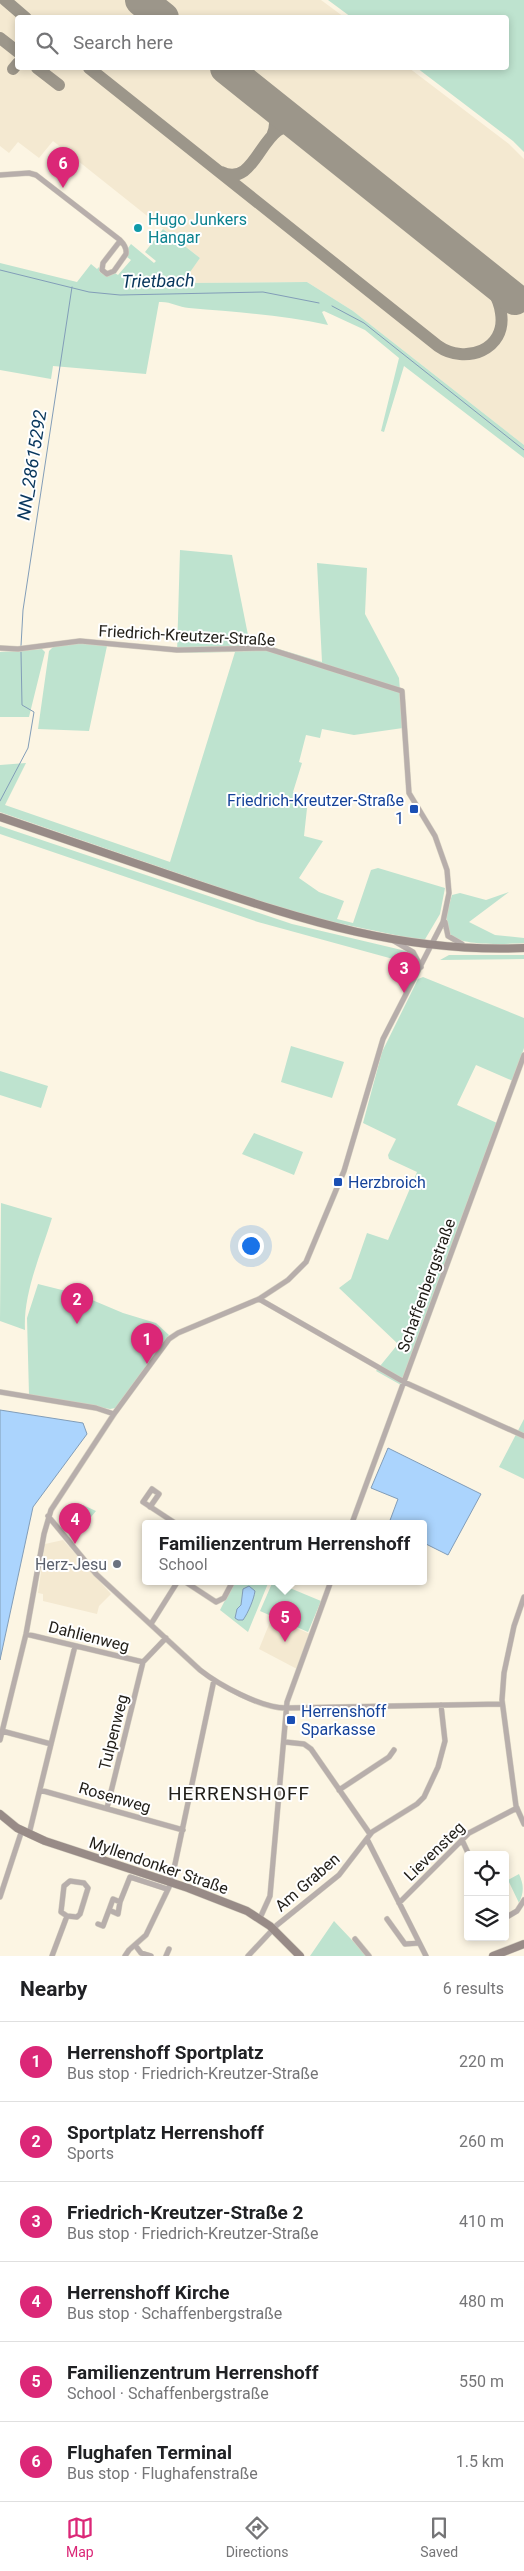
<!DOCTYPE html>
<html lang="en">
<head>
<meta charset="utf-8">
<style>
  body { margin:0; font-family:Roboto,sans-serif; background:#f2f2f2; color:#202124 }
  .controls { position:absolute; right:15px; bottom:15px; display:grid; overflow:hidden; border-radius:5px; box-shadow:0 2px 8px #0003 }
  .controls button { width:45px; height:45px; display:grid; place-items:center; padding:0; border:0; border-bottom:1px solid #e0e0e0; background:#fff; color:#202124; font:25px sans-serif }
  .you { position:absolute; left:250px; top:1245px; width:18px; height:18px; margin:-12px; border:4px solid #fff; border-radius:50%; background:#1a73e8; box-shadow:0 0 0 8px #1a73e833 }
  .badge { display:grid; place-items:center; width:32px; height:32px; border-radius:50%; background:#db2777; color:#fff; font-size:16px; font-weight:700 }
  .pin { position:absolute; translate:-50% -41px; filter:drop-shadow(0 1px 2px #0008) }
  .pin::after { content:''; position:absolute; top:26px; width:18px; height:15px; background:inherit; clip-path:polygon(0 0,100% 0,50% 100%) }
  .popup { position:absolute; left:142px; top:1520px; width:285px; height:65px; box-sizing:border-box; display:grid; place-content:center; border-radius:5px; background:#fff; filter:drop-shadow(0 1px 4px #0005); font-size:16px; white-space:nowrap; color:#757577 }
  .popup b { font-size:19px; color:#202124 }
  .popup::after { content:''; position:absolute; left:50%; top:100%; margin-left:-10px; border:10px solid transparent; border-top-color:#fff }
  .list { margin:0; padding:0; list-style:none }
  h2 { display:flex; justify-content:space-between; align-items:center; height:65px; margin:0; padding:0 20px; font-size:21px }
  h2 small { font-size:16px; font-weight:400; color:#757577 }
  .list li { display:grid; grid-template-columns:32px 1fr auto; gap:15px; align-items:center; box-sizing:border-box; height:80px; padding:0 20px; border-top:1px solid #e0e0e0 }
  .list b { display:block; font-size:19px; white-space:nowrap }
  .list p { margin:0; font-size:16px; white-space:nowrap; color:#757577 }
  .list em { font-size:16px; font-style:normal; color:#757577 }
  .icon { flex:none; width:28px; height:28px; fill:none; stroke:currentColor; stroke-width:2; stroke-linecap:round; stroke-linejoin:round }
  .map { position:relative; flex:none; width:524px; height:1956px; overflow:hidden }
  .search { position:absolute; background:#fff; box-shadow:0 2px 8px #0003; left:15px; right:15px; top:15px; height:55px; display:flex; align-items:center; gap:12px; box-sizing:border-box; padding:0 18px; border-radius:5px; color:#757577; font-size:19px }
  .sheet { height:545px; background:#fff }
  nav { display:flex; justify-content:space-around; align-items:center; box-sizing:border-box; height:70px; border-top:1px solid #e0e0e0; background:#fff; font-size:14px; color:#757577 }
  nav a { display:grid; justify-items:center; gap:2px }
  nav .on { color:#db2777 }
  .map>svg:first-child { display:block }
  .built { fill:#f4e9d1 }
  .green { fill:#bee3cf }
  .water { fill:#abd4fd; stroke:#829db8 }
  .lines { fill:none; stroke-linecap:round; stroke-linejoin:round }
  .stream { stroke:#829db8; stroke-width:1 }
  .taxiway { stroke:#9c968a; stroke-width:12 }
  .runway { stroke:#9c968a; stroke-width:32 }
  .street-casing { stroke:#d9d3c3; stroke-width:6 }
  .secondary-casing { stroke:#d9d3c3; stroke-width:9 }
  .street { stroke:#b7aeab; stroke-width:5 }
  .secondary { stroke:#988b87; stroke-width:8 }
  .culture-dot { fill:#0f9aa8; stroke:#fff; stroke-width:2 }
  .transit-dot { fill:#1a4fb4; stroke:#fff; stroke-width:2 }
  .worship-dot { fill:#6b7280; stroke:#fff; stroke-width:2 }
  .labels { text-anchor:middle; stroke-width:4; stroke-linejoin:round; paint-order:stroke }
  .culture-label { font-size:16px; fill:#0d838f; stroke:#fff; text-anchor:start }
  .street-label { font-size:16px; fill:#211e18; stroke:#fff }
  .transit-label { font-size:16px; fill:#164399; stroke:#fff; text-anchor:start }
  .worship-label { font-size:16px; fill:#5b616d; stroke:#fff; text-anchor:end }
  .water-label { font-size:18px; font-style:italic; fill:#08365c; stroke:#fff }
  .quarter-label { font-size:19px; letter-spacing:1px; fill:#211e18; stroke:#fff }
</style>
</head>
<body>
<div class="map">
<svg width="524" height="1956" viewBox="0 0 524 1956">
  <rect width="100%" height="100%" fill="#fcf5e3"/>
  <!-- built -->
  <path class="built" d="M0,0H321L344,17L18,18V68H409L509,144L524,159V445L353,311L307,282L184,283L182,282L200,258L53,141L39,158L18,142L9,153L0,146Z
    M63,1540L111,1594L99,1606L97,1614L43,1601V1594L38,1593L45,1544Z
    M272,1617L310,1634L297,1669L259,1649Z"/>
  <!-- green -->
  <path class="green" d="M328,0H524V152L513,141L417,68H506V18L351,17Z
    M163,229L200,258L183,282L184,283L307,282L353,311L524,445V458L404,366L384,432L381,431L399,358L365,330L324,311L322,312L328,325C282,315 236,312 189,308C178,307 170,301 159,302L146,374L53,366L51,379L0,370V263L77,282L91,264L97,269L99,267V271L104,275L115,273L118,275L131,260L127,257L128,248L131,244L154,263L156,261L145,252Z
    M180,550L232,555L250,645L269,646L322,662L317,563L367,568L365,614L399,678L403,728L354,735L322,729L320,738L306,735L299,762L302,763L293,792L308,799L304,836L323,841L299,878L319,892L344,901L337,919L353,923L371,870L378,868L445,888L440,914L424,941L299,915L0,812V765L26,763L5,805L170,862L235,652L177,653Z
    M80,643L107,646L89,731L38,729L49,651L54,646Z
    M42,649L45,652L29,717H0V652Z
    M0,826L292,924L406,951L411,953L416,965L410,967L393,959L258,922L0,834Z
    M509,892L469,922L495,935L524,938V943C509,944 457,947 449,933C443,924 449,905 452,895L460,893L486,900Z
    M449,955H524V959L440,960Z
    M423,977L524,1018V1048L513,1081L476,1065L457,1105L497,1123L401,1385L376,1371L398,1344L339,1288L351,1279L367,1233L388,1240L417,1172L389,1159L388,1155L396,1139L363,1123L382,1052L418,979Z
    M291,1046L344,1062L332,1098L281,1082Z
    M0,1071L48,1086L41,1108L0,1095Z
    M254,1133L303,1152L294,1175L242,1154Z
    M1,1203L52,1218C41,1254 23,1293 25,1330L0,1321Z
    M38,1284L78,1294L123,1313L156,1323L169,1335L116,1408L110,1409L29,1395L27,1318Z
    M524,1419V1479L499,1467Z
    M83,1505L96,1511L73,1539L69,1535L70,1533L63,1527Z
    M235,1581H269L248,1632L220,1610Z
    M273,1581L321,1601L308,1632L260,1611Z
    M519,1874C524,1885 524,1892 519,1903L508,1880Z
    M334,1921L367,1956H310Z"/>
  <!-- water -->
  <path class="water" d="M0,1410L83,1423L87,1434L33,1507L0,1660Z
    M388,1448L481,1494L448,1555L424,1543V1523H389L398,1499L371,1488Z
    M249,1586L255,1591C254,1599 248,1613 243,1620H238L235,1618L237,1609L241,1605L243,1589Z"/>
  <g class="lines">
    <!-- stream -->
    <path class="stream" d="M0,270L89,292L120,295L263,292L319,303
      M332,306L364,323L524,450
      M21,646L23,610L72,287
      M0,801L28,748L34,712L22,705L21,652"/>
    <!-- taxiway -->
    <path class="taxiway" d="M5,0L26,18
      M0,38L18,52
      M37,68L59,85
      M89,68L438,346C465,365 507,350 501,313C499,296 486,279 475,267
      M13,69L18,63
      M263,98C273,109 279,121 272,136
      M221,172C260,191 261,110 303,129"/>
    <!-- runway -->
    <path class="runway" d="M141,0L163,18
      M226,68L515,299"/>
    <defs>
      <path id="street" d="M0,175L29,173L36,175L120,240C124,244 127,248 126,254L114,271L107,274L102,270L103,263L120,241
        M0,648L18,649L80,641L177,650L266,648L402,691L409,793L435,836L447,870L449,893L443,922L383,1039L344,1171L306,1262L288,1280L259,1299L178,1333L169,1339L114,1414L51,1510L44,1534L26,1634L0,1740
        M445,922L448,936L462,944
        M394,941L413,952L421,967
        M259,1299L404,1382L524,1436
        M0,1392L96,1408L114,1414
        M150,1507L159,1494L152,1489L143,1502L175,1523
        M48,1516L96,1574L200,1670C219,1685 261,1708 286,1708L502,1704
        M352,1523L524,1055
        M184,1581L216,1602L224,1598L233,1581
        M524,1597L514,1626L504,1673L502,1700L516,1806L524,1824
        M151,1624L178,1581
        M26,1634L143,1662L166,1638
        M2,1731L51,1744
        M285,1742L304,1744L311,1749L370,1834
        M40,1790L183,1830
        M339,1790L389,1757L394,1750
        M107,1808L143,1662
        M29,1834L75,1646
        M367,1839L426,1956
        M462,1840L469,1855
        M70,1881L84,1883L88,1888L80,1914L77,1917L67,1916L61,1912L64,1886Z
        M0,1897L22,1830
        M120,1902L118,1914L109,1910L113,1899L120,1902L130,1877L167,1889
        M399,1903L469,1833L517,1808
        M260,1918L270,1896L287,1702L331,1581
        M505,1918L517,1911L524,1900
        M387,1919L405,1944L419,1943
        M98,1924L103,1926L109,1910
        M355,1939L369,1956
        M135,1945L141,1953L151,1956
        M52,1956L67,1916
        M125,1956L129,1950L146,1935L171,1883L214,1680
        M166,1956L169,1949
        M248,1956L277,1925L339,1875L372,1832L417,1804L424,1797L438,1767L445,1741L441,1705"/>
      <path id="secondary" d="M0,817C64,839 129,861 193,883C306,921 403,953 524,948
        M0,1814L17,1828L45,1841L188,1888L247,1911L270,1926L300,1956
        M493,1956L524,1944"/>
    </defs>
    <!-- street casing -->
    <use href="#street" class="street-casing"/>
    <!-- secondary casing -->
    <use href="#secondary" class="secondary-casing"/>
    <!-- street -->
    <use href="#street" class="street"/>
    <!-- secondary -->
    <use href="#secondary" class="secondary"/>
  </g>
  <!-- markers -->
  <circle class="culture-dot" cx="138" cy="228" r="5"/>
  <g class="transit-dot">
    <rect x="409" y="804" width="10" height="10" rx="2.5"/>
    <rect x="333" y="1177" width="10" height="10" rx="2.5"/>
    <rect x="286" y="1715" width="10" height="10" rx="2.5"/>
  </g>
  <circle class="worship-dot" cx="117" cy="1564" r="5"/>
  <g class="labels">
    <!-- culture labels -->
    <g class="culture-label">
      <text x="148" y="225">Hugo Junkers<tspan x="148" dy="18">Hangar</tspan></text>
    </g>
    <!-- street labels -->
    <g class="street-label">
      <text transform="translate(187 635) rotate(3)" y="6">Friedrich-Kreutzer-Straße</text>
      <text transform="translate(426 1285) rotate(-70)" y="6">Schaffenbergstraße</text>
      <text transform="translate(89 1636) rotate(14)" y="6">Dahlienweg</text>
      <text transform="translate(113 1732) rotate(-76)" y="6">Tulpenweg</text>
      <text transform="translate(115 1797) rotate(16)" y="6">Rosenweg</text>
      <text transform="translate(434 1851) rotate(-44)" y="6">Lievensteg</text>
      <text transform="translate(159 1865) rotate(19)" y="6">Myllendonker Straße</text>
      <text transform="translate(307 1882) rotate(-41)" y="6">Am Graben</text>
    </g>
    <!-- transit labels -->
    <g class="transit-label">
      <text x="404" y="806" text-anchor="end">Friedrich-Kreutzer-Straße<tspan x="404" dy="18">1</tspan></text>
      <text x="348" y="1188">Herzbroich</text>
      <text x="301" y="1717">Herrenshoff<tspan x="301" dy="18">Sparkasse</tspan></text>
    </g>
    <!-- worship labels -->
    <g class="worship-label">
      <text x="107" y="1570">Herz-Jesu</text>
    </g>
    <!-- water labels -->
    <g class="water-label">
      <text transform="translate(158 281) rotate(-1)" y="6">Trietbach</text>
      <text transform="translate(32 465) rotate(-81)" y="6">NN_28615292</text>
    </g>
    <!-- quarter labels -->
    <g class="quarter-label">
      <text x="239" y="1800">HERRENSHOFF</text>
    </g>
  </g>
</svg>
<div class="controls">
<button><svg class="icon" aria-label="locate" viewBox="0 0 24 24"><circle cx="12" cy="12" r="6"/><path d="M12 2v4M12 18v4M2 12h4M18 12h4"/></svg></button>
<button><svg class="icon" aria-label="layers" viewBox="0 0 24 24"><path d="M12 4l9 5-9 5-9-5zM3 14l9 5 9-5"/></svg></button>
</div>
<div class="you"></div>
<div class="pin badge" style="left:147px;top:1364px">1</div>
<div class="pin badge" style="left:77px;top:1324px">2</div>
<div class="pin badge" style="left:404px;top:993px">3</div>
<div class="pin badge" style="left:75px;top:1544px">4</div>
<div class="pin badge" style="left:285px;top:1642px">5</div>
<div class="popup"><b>Familienzentrum Herrenshoff</b>School</div>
<div class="pin badge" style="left:63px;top:188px">6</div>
<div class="search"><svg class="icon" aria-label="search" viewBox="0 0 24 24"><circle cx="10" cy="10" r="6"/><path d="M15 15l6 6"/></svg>Search here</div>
</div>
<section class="sheet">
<h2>Nearby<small>6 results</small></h2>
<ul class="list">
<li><span class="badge">1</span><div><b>Herrenshoff Sportplatz</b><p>Bus stop · Friedrich-Kreutzer-Straße</p></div><em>220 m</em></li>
<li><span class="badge">2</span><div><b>Sportplatz Herrenshoff</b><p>Sports</p></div><em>260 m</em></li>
<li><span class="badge">3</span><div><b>Friedrich-Kreutzer-Straße 2</b><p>Bus stop · Friedrich-Kreutzer-Straße</p></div><em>410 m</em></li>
<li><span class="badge">4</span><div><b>Herrenshoff Kirche</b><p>Bus stop · Schaffenbergstraße</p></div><em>480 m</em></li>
<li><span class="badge">5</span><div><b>Familienzentrum Herrenshoff</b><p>School · Schaffenbergstraße</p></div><em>550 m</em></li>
<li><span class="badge">6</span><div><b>Flughafen Terminal</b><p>Bus stop · Flughafenstraße</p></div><em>1.5 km</em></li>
</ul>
</section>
<nav>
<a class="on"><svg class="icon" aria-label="map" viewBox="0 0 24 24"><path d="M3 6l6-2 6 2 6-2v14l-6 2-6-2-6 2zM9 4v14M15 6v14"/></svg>Map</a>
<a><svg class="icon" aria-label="directions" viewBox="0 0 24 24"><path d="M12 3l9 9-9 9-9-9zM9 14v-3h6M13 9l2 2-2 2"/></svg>Directions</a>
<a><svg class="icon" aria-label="saved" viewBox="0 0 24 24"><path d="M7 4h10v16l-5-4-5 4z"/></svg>Saved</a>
</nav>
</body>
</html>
